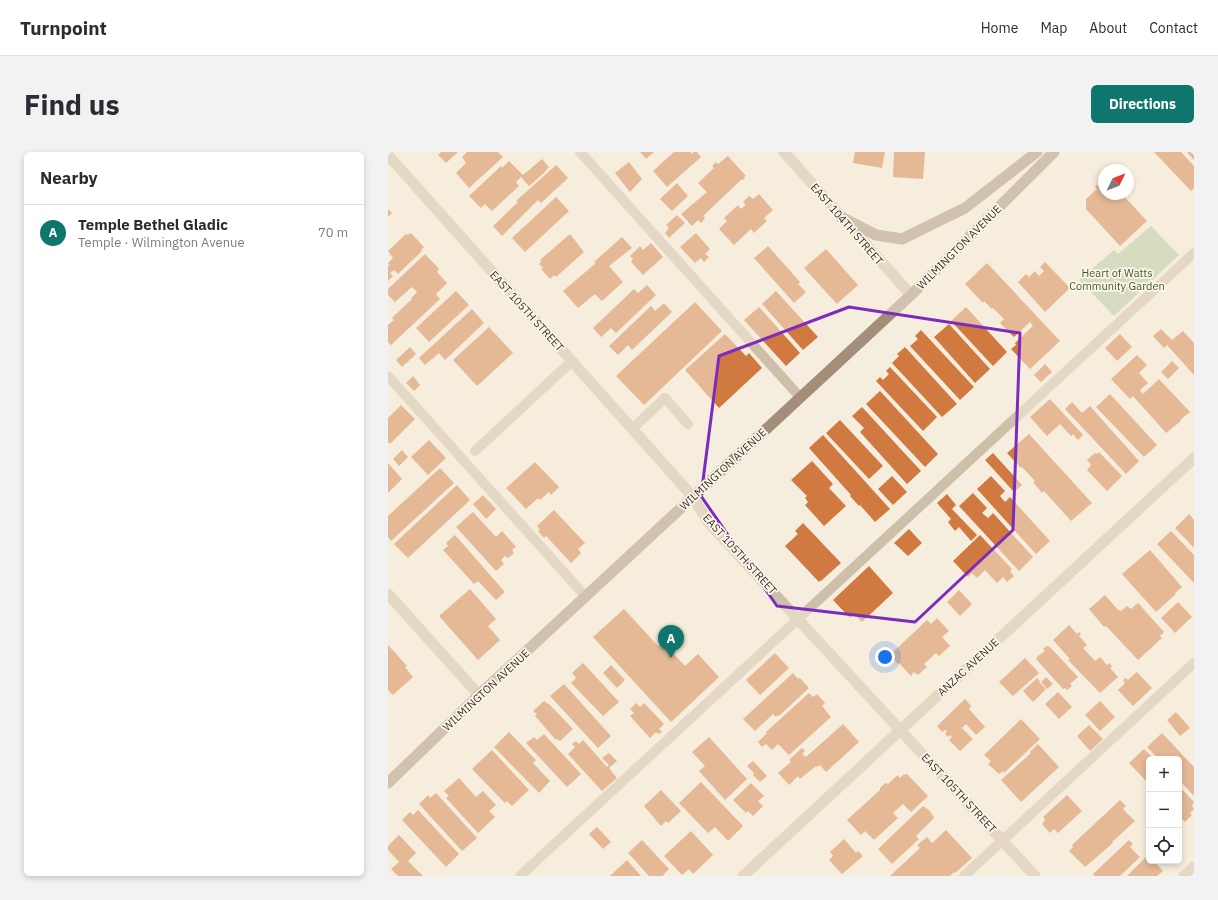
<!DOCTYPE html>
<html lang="en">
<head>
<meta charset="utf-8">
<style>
  body { margin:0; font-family:"IBM Plex Sans",sans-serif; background:#f2f2f3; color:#2b2b33 }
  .controls { position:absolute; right:12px; bottom:12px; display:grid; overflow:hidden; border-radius:6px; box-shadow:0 2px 6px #0003 }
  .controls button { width:36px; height:36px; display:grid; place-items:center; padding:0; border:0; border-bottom:1px solid #e1e1e2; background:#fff; color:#2b2b33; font:20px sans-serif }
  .compass { position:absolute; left:710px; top:12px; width:36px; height:36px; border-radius:50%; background:#fff; box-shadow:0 2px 6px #0003; rotate:47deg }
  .you { position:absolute; left:497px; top:505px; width:14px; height:14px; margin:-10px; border:3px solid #fff; border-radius:50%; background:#1a73e8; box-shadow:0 0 0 6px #1a73e833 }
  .badge { display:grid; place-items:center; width:26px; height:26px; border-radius:50%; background:#0f766e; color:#fff; font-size:13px; font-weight:700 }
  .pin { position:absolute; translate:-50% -33px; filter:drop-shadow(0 1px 2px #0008) }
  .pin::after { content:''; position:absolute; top:21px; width:14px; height:12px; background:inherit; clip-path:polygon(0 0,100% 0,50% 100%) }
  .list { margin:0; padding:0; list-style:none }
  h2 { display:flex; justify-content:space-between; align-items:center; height:52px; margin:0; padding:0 16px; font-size:17px }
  h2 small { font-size:13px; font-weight:400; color:#7c7c81 }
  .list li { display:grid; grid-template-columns:26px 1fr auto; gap:12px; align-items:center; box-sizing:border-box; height:56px; padding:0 16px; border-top:1px solid #e1e1e2 }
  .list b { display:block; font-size:15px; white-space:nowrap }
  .list p { margin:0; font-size:13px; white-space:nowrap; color:#7c7c81 }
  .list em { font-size:13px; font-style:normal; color:#7c7c81 }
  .icon { flex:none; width:22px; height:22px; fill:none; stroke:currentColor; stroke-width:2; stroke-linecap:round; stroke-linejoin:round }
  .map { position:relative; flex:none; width:806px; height:724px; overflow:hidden; border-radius:6px }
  header { display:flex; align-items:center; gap:24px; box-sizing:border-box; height:56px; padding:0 20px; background:#fff; border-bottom:1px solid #e1e1e2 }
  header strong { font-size:19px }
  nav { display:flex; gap:22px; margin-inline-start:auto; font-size:14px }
  .intro { display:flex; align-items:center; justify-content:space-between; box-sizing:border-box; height:96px; padding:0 24px }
  h1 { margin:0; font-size:28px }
  .button { padding:10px 18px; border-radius:6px; background:#0f766e; color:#fff; font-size:14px; font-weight:700 }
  main { display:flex; gap:24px; padding:0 24px }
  aside { flex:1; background:#fff; border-radius:6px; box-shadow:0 2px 6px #0003 }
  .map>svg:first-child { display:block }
  .green { fill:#b1c69c }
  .building { fill:#d07940 }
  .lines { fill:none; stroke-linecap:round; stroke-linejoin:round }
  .service { stroke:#cebfa8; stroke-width:10 }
  .minor { stroke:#cebfa8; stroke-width:11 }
  .secondary { stroke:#a28e79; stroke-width:11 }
  .marked { fill:none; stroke:#7b2cbf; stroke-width:3; stroke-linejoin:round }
  .labels { text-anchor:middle; stroke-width:3.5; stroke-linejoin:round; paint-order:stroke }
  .street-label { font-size:11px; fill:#3a3129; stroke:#fcf6eb }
  .park-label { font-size:11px; fill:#425b2a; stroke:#fcf6eb }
</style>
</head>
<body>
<header>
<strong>Turnpoint</strong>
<nav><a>Home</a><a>Map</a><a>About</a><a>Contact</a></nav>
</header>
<div class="intro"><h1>Find us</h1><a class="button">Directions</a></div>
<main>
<aside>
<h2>Nearby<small></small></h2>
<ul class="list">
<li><span class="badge">A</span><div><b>Temple Bethel Gladic</b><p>Temple · Wilmington Avenue</p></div><em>70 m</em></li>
</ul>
</aside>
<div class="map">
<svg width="806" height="724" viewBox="0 0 806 724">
  <rect width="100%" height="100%" fill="#f5eddd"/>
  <!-- green -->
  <path class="green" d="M763,74L791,103L726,164L691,128L726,98L730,102Z"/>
  <!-- building -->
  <path class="building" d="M53,0H70L58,11L50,3Z
    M79,0H110L115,5L81,36L68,21L78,11L74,5Z
    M252,0H266L258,7Z
    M286,0H302L304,2L305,0H309L313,5L279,35L265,19Z
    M467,0H497L494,16L465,11Z
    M506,0H537L535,27L505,25Z
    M766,0H793L806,14V36L803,39Z
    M799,0H806V8Z
    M340,4L358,24L356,25L357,27L353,28L315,64L317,66L313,71L310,68L304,74L293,62L319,40L310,31L326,16L324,14L328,10L330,12Z
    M154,7L161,15L155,22L141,34L133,25L128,30L131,34L104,59L97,52L93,56L81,44L113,14L114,16L121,9L135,23Z
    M241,10L254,27L242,40L227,21Z
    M168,13L180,26L153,51L150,48L114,84L105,74L130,50L128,49Z
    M716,30V42H734L759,69L732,94L698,57V47L709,37L707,35L710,32L712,34Z
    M289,31L300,44L284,59L272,47Z
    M371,42L385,58L376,66L379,69L366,81L363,77L346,93L331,77L339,69L336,66L350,53L353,57L358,53L355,50L361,44L365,47Z
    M168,45L181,59L137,100L124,86Z
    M0,57L4,61L0,65Z
    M289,63L297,71L281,86L277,81L281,76L278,73Z
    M23,81L36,95L33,98L34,99L10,122L6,118L2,121L5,124L0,129V114L2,113L0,111L5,106L0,99L18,82L20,83Z
    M308,81L322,97L317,102L321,105L316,110L313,106L307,111L292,95Z
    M182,82L196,100L168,125L166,123L162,127L153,117L155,116L151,112L153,110L152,108Z
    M234,85L244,96L221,114L235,130L214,149L207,142L190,156L175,139L208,111L206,110Z
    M263,91L275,105L255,123L243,110L245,107L242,104L252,94L255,98Z
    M380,94L412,130L410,132L418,140L406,151L366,106Z
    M438,97L470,133L449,152L416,116Z
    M37,102L51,117L49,120L59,131L48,142L52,147L3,193L0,190V173L6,168L4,166L24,147L23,146L29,140L24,135L7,150L0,143V137Z
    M657,110L682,136L657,160L630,130L638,122L641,125L647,119L651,124L656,119L652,115Z
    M599,111L672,189L642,217L623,197L628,193L627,191L645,174L642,170L626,185L612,171L616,167L605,156L604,157L596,149L595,151L577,132Z
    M259,133L268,143L228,181L223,176L213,185L205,176L246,137L250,141Z
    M68,139L81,153L41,190L28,176Z
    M388,139L430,185L415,198L374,152Z
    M307,150L334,179L256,253L228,224Z
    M276,151L284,160L244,198L240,193L230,203L221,194L263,154L267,159Z
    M371,155L412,201L398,214L356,168Z
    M578,155L619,200L605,214L563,169Z
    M84,157L96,171L57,208L51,201L37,213L31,206Z
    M561,172L602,217L587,231L546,185Z
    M101,175L125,201L89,234L65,208Z
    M773,177L784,188L795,179L806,191V223L779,193L776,196L765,184Z
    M533,178L586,235L572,248L522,194L530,187L527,184Z
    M337,182L358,204L361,201L374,216L331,256L297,218Z
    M732,182L744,195L729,209L717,196Z
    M22,195L28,202L14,215L8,208Z
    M517,195L569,252L554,265L504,211L511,204L509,202Z
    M749,203L759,213L751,221L760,231L752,238L755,242L771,227L802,260L792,268L793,269L778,281L745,244L742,247L723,227Z
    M784,209L791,216L780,227L773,220Z
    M657,212L664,220L653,230L646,223Z
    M502,215L549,265L535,279L488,229L492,225L495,228L501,222L498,219Z
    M25,224L32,233L26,239L18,231Z
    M492,239L550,302L537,315L478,252Z
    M722,242L769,293L756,305L708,255Z
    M662,247L695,283L690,288L685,282L683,284L672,272L659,284L642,265Z
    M684,250L694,261L702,254L751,309L738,322L677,257Z
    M13,253L27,267L2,292L0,290V266Z
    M474,255L533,319L519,332L472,280L476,276L464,264Z
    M452,268L495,314L481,327L438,281Z
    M641,282L704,351L683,369L656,339L654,341L645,330L647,329L634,315L633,316L619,301Z
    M435,283L502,357L487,370L472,353L471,354L462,344L463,343L421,296Z
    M41,288L58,306L40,323L23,305Z
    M14,298L20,305L11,314L5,307Z
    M711,300L734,324L719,339L699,318L703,313L699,308L707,301L709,302Z
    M605,301L634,333L626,340L597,308Z
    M424,309L445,332L441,336L458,354L436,374L417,353L420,350L417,346L419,344L403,328Z
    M147,310L171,335L163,343L161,340L152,348L150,346L138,357L118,336Z
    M0,311L14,327L0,341Z
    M52,316L66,331L3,389L0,385V364Z
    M504,324L519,340L505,353L490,337Z
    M603,324L617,339L612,344L617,350L622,345L662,389L648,402L589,337Z
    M69,333L82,348L20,406L6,392Z
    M585,341L599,356L594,361L600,366L605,361L645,405L631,419L571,354Z
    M559,342L568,353L564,357L589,383L583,389L571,375L567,379L560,370L563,367L549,351Z
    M95,343L108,357L98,367L85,352Z
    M166,358L197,391L190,397L193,401L183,411L158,384L156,386L150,379L152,378L149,374Z
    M85,360L108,385L114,379L128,395L124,398L126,401L120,406L117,404L113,408L116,412L108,419L68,375Z
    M801,362L806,368V396L787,376Z
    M415,371L453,411L433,429V428L431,430L397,394L410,382L407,379Z
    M521,377L534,391L520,404L506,391Z
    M783,379L806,403V431L769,392Z
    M67,383L117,440L108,448L90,429L86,432L55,398L60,394L58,391Z
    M592,383L624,417L622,420L626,424L619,430L615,425L609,431L597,418L589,426L584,421L580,425L565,409Z
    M762,398L794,435L787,441L788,442L768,460L734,422Z
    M481,414L505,441L474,470L466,462L462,466L445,448Z
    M82,437L108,467L100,474L112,488L90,508L51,464Z
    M571,438L584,452L572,464L559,450Z
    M717,443L730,458L733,459L739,454L743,457L750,451L776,480L772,484L774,486L750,508L718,474L716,475L701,457Z
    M790,450L804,465L787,481L773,466Z
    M236,457L270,494L275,490L297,514L310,502L331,525L283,570L205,485Z
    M549,466L561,479L554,485L562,494L551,504L548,501L536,512L539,515L530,523L526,520L523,524L511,511L510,512L504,506L505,505L503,502L539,468L543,472Z
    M681,473L689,482L691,480L693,482L691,484L699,493L695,496L707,509L712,505L719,513L722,511L724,515L722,516L730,525L712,541L680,508L682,507L665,488Z
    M0,493L19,514L17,515L25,525L5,543L0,538Z
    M659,494L662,495L690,525L682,532L684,534L679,538L677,536L675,537L648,507L650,504L657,499L655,497Z
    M387,501L401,516L372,543L358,528Z
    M637,506L651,521L625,544L611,530Z
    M195,511L231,550L215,564L183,531L188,526L184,521Z
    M223,513L237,528L229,536L215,521Z
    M749,520L764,536L745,554L730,538L737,531L735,528L738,526L740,528Z
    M405,521L410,527L412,526L421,536L391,564L390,563L388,565L385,562L367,579L355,567Z
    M658,525L665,532L659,537L653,530Z
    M649,526L652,529L651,530L658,537L645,550L635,539Z
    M176,532L223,584L210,596L162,544Z
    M670,540L684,555L671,567L657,552Z
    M421,541L425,545L429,542L437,551L434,554L443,565L401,603L390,592L384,598L378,592L374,595L370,590L379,581L378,580Z
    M577,547L583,554L581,557L597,575L588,583L578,572L574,576L585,587L572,599L561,588L564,585L562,583L560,585L557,582L559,579L557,578L554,580L549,574Z
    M156,549L160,552H161L185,577L172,589L169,587L168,588L147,564L149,562L145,559Z
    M712,549L727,565L712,579L697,563Z
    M248,551L252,555L256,551L276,572L271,577L274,580L271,582L268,580L262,586L242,564L246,561L242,557Z
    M788,560L802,576L792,584L779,568Z
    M633,567L652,587L616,621L615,619L611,622L600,612L603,609L596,603Z
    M455,572L471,590L438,620L432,613L429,615L428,614L412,627L410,624L401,633L390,621L403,610L401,608L414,596L417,599L414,602L418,605Z
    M701,573L715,587L702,599L689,584Z
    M121,580L148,608L145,611L162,629L151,641L106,595Z
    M774,581L806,615V644L791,628V607H771L759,595Z
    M156,582L193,622L179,635L138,591L146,585L149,588Z
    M321,585L359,627L337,648L311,619L317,614L304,600Z
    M195,588L219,615L221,613L214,606L221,601L229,609L221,616L229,626L214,639L180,602L187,595L184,592L188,589L191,592Z
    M650,592L671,615L633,650L613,628L643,601L642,600Z
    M756,597L766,607H761V632L741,611Z
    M104,598L141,638L124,654L119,649L117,651L111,645L84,617Z
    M365,609L379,624L372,630L365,623L366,621L359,614Z
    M519,622L540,644L523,660L515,652L505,661L510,666L486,688L477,679L473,683L459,668L492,638V636L497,631L500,632L510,623L512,626L515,623Z
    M71,626L88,645L95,639L108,653L101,659L107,665L90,681L58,646L61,644L56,639Z
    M313,630L355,674L340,689L327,675L320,681L291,651Z
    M363,631L376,644L370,649L375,654L365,664L360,659L358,661L345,648Z
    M791,634L806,650L804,654L806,657L802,661L804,663L797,670L791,664Z
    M273,638L293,659L280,671L278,669L273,674L256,654Z
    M48,641L89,686L74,699L31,652L40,643L42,646Z
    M679,643L694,659L670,681L666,677L662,681L654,672L657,668L655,665Z
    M732,648L738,654L735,657L747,669L724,690L725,691L697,715L681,699L685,695L684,693Z
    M535,654L542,659L546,666L528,684L531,687L504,712L490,697Z
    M30,658L71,702L58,715L14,668L22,660L25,663Z
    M209,675L223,690L215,697L201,682Z
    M558,678L584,706L567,721L566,720L562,724H502L532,696L529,693L539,685L544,691Z
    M303,679L325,703L305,722L301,717L294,723L276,704Z
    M11,683L28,701L20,709L35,724H10L3,717L11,710L0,698V694Z
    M456,687L468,701L470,699L475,704L454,722L441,708L445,704L442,700Z
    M254,688L281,717L275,723L276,724H261L240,701Z
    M741,688L745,692L742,695L752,705L732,724H706L705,722Z
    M760,703L761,709H766L775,719L769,724H739Z
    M239,708L253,724H222Z"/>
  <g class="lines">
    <!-- service -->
    <path class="service" d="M192,0L412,245
      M0,224L198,445
      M244,277L277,246L300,272
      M87,299L184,209
      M132,724L806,101
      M576,724L806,511"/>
    <!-- minor -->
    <path class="minor" d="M396,0L523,143
      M0,3L305,345L320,370L647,724
      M0,442L91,543
      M355,724L806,306
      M796,724L806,715"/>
    <!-- secondary -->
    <path class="secondary" d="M453,65L488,83L514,87L577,56L649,0
      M0,631L91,543L523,143L666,0"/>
  </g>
  <!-- marked area -->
  <path d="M0 0H806V724H0ZM461,155L632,181L625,378L527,470L389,454L313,344L331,204Z" fill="#f5eddd" fill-opacity=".55" fill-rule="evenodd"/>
  <path class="marked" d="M461,155L632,181L625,378L527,470L389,454L313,344L331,204Z"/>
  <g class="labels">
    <!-- street labels -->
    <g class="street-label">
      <text transform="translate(459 72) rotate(49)" y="4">EAST 104TH STREET</text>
      <text transform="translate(571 95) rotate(-45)" y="4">WILMINGTON AVENUE</text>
      <text transform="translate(139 159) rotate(48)" y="4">EAST 105TH STREET</text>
      <text transform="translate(335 317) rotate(-43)" y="4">WILMINGTON AVENUE</text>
      <text transform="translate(352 402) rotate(48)" y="4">EAST 105TH STREET</text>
      <text transform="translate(580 515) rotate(-43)" y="4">ANZAC AVENUE</text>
      <text transform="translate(98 538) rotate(-43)" y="4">WILMINGTON AVENUE</text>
      <text transform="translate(571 641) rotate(47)" y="4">EAST 105TH STREET</text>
    </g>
    <!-- park labels -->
    <g class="park-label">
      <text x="729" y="125">Heart of Watts<tspan x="729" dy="13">Community Garden</tspan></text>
    </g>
  </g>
</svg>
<div class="controls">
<button>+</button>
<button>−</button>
<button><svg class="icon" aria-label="locate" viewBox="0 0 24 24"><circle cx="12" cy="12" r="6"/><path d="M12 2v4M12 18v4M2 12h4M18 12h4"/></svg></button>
</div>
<svg class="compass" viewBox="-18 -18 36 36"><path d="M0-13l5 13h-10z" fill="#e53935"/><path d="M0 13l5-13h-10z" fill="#7c7c81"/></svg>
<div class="you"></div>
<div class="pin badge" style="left:283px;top:506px">A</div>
</div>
</main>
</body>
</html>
